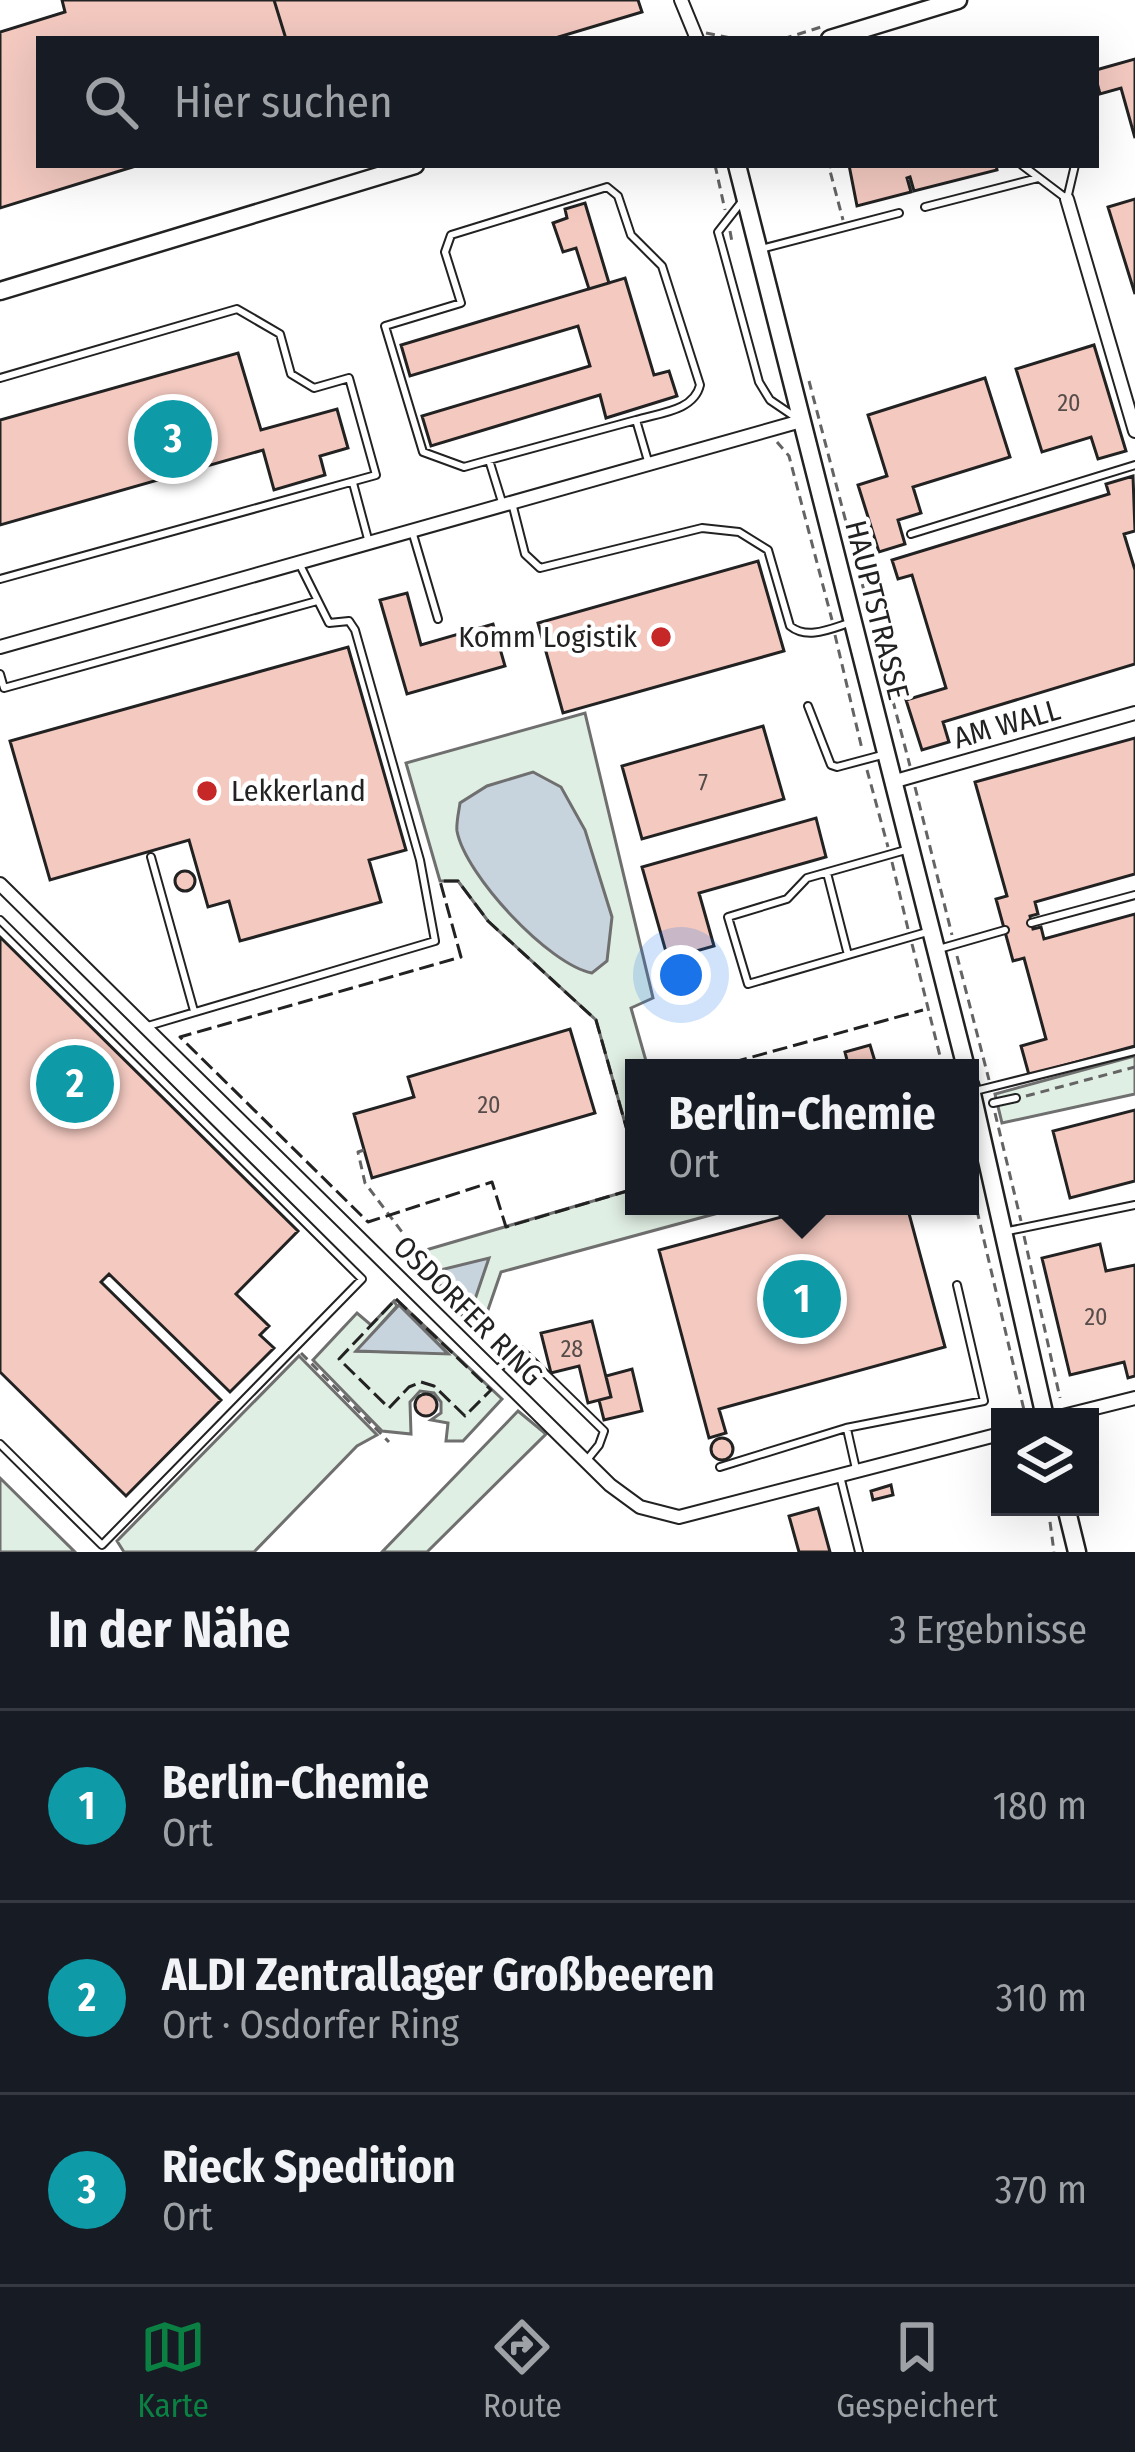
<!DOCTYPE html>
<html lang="de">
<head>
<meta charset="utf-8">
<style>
  body { margin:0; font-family:"Fira Sans Condensed",sans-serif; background:#242831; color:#f1f3f6 }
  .controls { position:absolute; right:36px; bottom:36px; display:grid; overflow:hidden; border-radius:0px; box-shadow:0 12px 48px #0002 }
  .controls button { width:108px; height:108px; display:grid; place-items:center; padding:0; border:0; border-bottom:3px solid #363941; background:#171b24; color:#f1f3f6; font:60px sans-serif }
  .you { position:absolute; left:681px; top:975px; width:42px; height:42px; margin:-30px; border:9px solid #fff; border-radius:50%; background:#1a73e8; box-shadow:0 0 0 18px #1a73e833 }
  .badge { display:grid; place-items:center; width:78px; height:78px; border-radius:50%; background:#0b8043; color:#fff; font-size:39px; font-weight:700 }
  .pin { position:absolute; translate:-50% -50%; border:6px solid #fff; box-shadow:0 3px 12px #0006 }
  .popup { position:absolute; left:625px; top:1059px; width:354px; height:156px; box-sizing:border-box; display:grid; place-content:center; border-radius:0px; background:#171b24; filter:drop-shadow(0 3px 9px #0005); font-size:39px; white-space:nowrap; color:#9ea1a6 }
  .popup b { font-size:45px; color:#f1f3f6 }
  .popup::after { content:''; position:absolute; left:50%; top:100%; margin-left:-24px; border:24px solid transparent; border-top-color:#171b24 }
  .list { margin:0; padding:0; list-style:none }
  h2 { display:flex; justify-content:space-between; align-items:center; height:156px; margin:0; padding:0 48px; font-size:51px }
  h2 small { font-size:39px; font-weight:400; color:#9ea1a6 }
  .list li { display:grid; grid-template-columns:78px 1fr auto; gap:36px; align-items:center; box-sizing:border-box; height:192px; padding:0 48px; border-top:3px solid #363941 }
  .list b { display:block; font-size:45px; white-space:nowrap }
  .list p { margin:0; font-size:39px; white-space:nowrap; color:#9ea1a6 }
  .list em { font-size:39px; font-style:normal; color:#9ea1a6 }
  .icon { flex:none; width:66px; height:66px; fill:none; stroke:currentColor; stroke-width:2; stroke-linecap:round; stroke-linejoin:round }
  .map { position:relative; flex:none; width:1135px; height:1552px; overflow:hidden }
  .search { position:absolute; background:#171b24; box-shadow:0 12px 48px #0002; left:36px; right:36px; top:36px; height:132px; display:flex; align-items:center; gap:30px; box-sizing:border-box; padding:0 42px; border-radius:0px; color:#9ea1a6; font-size:45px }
  .sheet { height:732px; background:#171b24 }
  nav { display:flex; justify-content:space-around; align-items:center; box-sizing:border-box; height:168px; border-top:3px solid #363941; background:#171b24; font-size:33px; color:#9ea1a6 }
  nav a { display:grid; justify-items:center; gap:6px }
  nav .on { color:#0b8043 }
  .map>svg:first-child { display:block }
  .green { fill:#e0efe3; stroke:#6f6f6f; stroke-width:3 }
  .water { fill:#c7d3dd; stroke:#6f6f6f; stroke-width:3 }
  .building { fill:#f3c9c0; stroke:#222; stroke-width:3 }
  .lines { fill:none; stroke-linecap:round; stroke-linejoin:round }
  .lane-casing { stroke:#222; stroke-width:10 }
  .street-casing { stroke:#222; stroke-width:16 }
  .secondary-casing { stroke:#222; stroke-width:21 }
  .path { stroke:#646464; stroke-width:3; stroke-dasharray:9 6; stroke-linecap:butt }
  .lane { stroke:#fff; stroke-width:6 }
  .street { stroke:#fff; stroke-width:12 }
  .secondary { stroke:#fff; stroke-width:16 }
  .fence { stroke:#222; stroke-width:3; stroke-dasharray:15 6; stroke-linecap:butt }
  .poi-dot { fill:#c62828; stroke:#fff; stroke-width:4.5 }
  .labels { text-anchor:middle; stroke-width:9; stroke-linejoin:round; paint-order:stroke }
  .number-label { font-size:24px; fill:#564c4a }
  .street-label { font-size:30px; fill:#222; stroke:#fff }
  .poi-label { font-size:30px; fill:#222; stroke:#fff; text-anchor:end }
</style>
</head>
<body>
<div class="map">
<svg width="1135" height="1552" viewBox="0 0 1135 1552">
  <rect width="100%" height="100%" fill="#fff"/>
  <!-- green -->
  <path class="green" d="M585,713L653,998L631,1008L648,1068H634V1155L596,1020L488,921L458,881H440L406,763Z
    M1135,1056V1094L1002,1123L995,1094Z
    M634,1189V1206H744L501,1272L480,1333L402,1257Z
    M396,1299L502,1399L463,1441H446L448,1423L431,1420L441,1413V1402L434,1393L420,1391L410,1402L411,1434L382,1431L313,1360L357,1313L371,1325L394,1301L397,1306L357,1351L447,1353Z
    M299,1356L377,1435L357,1446L254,1552H124L117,1541Z
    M518,1411L546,1434L427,1552H382Z
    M0,1478L75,1552H0Z"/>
  <!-- water -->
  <path class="water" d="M533,772L561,787L585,830L612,917L607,961L592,973C549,965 465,875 457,831C456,823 459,811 460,803L487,786Z
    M489,1258L470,1314L428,1273Z
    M399,1305L448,1354L356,1351Z"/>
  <!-- building -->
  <path class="building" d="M62,0H274L286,39H39V165H139L0,208V32L65,12Z
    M274,0H638L642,12L552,39H286Z
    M1135,59V138L1121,88L1100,94L1096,79V70Z
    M849,165H996L997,170L914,191L910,177L907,178L911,192L857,206Z
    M1135,199V294L1108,207Z
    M585,203L609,283L589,289L576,248L563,252L553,223L567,218L565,209Z
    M625,278L654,375L669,371L677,396L606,418L600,395L431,446L422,416L590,366L578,326L410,376L401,345Z
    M1094,345L1126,451L1098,459L1091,437L1042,452L1016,369Z
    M238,353L261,430L337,409L348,448L320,456L325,475L274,490L263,450L0,525V420Z
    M985,378L1010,457L913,487L921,513L898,520L905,544L879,552L858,485L887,476L868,415Z
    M1133,476L1135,531L1124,534L1135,570V664L943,722L949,742L922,750L906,700L946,688L912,575L898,579L892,560L1109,494L1106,484Z
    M758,561L784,651L563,713L538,623Z
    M407,593L421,645L493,624L505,666L407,694L380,600Z
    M348,647L406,850L369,860L381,902L240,941L229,901L208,907L189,840L50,880L10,741Z
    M763,726L784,799L642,839L622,766Z
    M1135,738V874L1035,902L1038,914L1030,916L1033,929L1041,927L1044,939L1135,914V1046L1029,1075L1021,1046L1046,1039L1024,958L1013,961L996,899L1007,896L975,782Z
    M816,818L826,857L699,893L714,946L668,959L642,867Z
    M175 881a10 10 0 1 1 20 0a10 10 0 1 1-20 0Z
    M0,937L298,1231L236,1294L269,1326L260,1335L274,1348L230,1392L109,1274L101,1282L221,1400L126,1496L0,1372Z
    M570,1029L595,1113L372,1178L354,1114L414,1097L408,1077Z
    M870,1045L877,1068H832L848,1064L845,1052Z
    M1135,1110V1181L1070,1198L1053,1131Z
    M822,1206H907L945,1347L719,1409L726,1433L709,1438L659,1250Z
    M1100,1244L1106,1271L1135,1265V1376L1128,1378L1124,1362L1070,1375L1042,1258Z
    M592,1321L611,1397L588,1403L579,1366L551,1373L541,1333Z
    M632,1369L642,1411L604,1420L599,1400L611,1397L606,1376Z
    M415 1405a11 11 0 1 1 22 0a11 11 0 1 1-22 0Z
    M711 1449a11 11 0 1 1 22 0a11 11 0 1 1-22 0Z
    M891,1485L893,1495L873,1500L871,1491Z
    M818,1508L830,1552H799L789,1516Z"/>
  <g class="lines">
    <defs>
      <path id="lane" d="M1022,165L1067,199L1075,165
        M743,200L718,232L722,246L759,382L770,400L798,419
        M925,207L1038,178
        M761,249L899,213
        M0,378L237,309L280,334L291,374L314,388L349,378L376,475L0,579
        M489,460L464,467L423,452L385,326L461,303L445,252L451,235L607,187L618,196L631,235L662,266L700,385C694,411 659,413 636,420
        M353,483L368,539
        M502,502L489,460L636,420L648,461
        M512,503L525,554L540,568L702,528L739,532L768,550L790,626C807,640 830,629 849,623
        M412,531L438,619
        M911,534L1135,465
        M0,674L4,688L317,601
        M808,706L831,765L837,767L882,755
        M909,849L807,878L787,899L728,917L748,984L927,932
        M151,857L194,1011
        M827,873L848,955
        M0,920L362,1279L102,1545L0,1444
        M1031,923L1135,895
        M939,949L1005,930
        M148,1026L435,941L420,860L355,630L349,621L329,623L299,563
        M975,1091L1135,1051
        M993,1103L1016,1098
        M1008,1231L1135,1205
        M495,1371L521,1350L604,1431L599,1445L586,1461
        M847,1429L856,1469
        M720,1467L846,1428L984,1401L957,1285
        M840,1476L859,1552"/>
      <path id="street" d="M681,0L697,39
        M1067,199L1135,431
        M0,647L801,421
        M892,782L1135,713
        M0,884L610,1485L640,1507L679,1517L1000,1434
        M1059,1417L1135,1398"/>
      <path id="secondary" d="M830,39L958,0
        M737,165L966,1068
        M0,291L415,165
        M970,1085L1045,1417
        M1066,1507L1077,1552"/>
    </defs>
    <!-- lane casing -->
    <use href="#lane" class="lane-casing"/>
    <!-- street casing -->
    <use href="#street" class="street-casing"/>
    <!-- secondary casing -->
    <use href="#secondary" class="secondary-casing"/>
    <!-- path -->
    <path class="path" d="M706,33L736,39
      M783,39L821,27
      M715,165L725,210
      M838,165L829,167L843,220
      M730,231L732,242
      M809,381L910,766
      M777,442L789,456L832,620
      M835,635L862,749
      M867,770L888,847
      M915,787L952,935
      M892,862L908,929
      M912,944L943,1068
      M957,956L989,1080
      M1026,1096L1135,1067
      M995,1113L1021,1221
      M364,1150L358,1152L365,1183L402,1232
      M970,1181L1024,1410
      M1024,1236L1060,1398
      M301,1353L389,1442
      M1048,1507L1054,1552"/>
    <!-- lane -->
    <use href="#lane" class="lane"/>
    <!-- street -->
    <use href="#street" class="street"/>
    <!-- secondary -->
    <use href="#secondary" class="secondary"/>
    <!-- fence -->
    <path class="fence" d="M712,1068L923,1010
      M634,1155L596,1020L488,921L458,881H440L461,957L180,1037L368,1222L492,1182L506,1227L634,1189
      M396,1299L491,1390L465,1416L434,1386L421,1382L409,1387L389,1408L339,1359Z"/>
  </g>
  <!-- markers -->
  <g class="poi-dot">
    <circle cx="661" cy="637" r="12"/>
    <circle cx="207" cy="791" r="12"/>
  </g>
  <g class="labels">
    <!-- number labels -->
    <g class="number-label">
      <text x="1069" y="411">20</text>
      <text x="703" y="791">7</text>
      <text x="489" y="1113">20</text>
      <text x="1096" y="1325">20</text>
      <text x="572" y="1357">28</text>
    </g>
    <!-- street labels -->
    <g class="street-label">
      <text transform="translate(877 610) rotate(76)" y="10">HAUPTSTRASSE</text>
      <text transform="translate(1007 724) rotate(-16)" y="10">AM WALL</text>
      <text transform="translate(468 1311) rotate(45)" y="10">OSDORFER RING</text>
    </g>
    <!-- poi labels -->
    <g class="poi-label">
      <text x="637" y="647">Komm Logistik</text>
      <text x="231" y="801" text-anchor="start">Lekkerland</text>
    </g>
  </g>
</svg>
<div class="controls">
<button><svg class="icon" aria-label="layers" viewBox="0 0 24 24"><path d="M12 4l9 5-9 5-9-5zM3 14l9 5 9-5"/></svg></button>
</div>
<div class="you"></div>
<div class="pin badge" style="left:802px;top:1299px;background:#0f9aa8">1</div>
<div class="popup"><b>Berlin-Chemie</b>Ort</div>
<div class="pin badge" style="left:75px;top:1084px;background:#0f9aa8">2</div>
<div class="pin badge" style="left:173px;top:439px;background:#0f9aa8">3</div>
<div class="search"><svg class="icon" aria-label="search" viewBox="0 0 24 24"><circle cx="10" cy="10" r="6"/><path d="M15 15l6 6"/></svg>Hier suchen</div>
</div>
<section class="sheet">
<h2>In der Nähe<small>3 Ergebnisse</small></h2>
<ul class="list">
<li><span class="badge" style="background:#0f9aa8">1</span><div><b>Berlin-Chemie</b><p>Ort</p></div><em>180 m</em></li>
<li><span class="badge" style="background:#0f9aa8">2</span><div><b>ALDI Zentrallager Großbeeren</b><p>Ort · Osdorfer Ring</p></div><em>310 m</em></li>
<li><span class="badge" style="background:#0f9aa8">3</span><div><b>Rieck Spedition</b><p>Ort</p></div><em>370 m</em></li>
</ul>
</section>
<nav>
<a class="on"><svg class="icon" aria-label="map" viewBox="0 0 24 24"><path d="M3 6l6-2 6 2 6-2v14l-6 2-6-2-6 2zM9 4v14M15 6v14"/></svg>Karte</a>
<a><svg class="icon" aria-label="directions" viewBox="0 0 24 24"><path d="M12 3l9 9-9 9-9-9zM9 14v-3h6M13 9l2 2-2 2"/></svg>Route</a>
<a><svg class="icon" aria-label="saved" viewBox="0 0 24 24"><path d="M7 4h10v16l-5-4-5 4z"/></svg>Gespeichert</a>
</nav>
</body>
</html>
